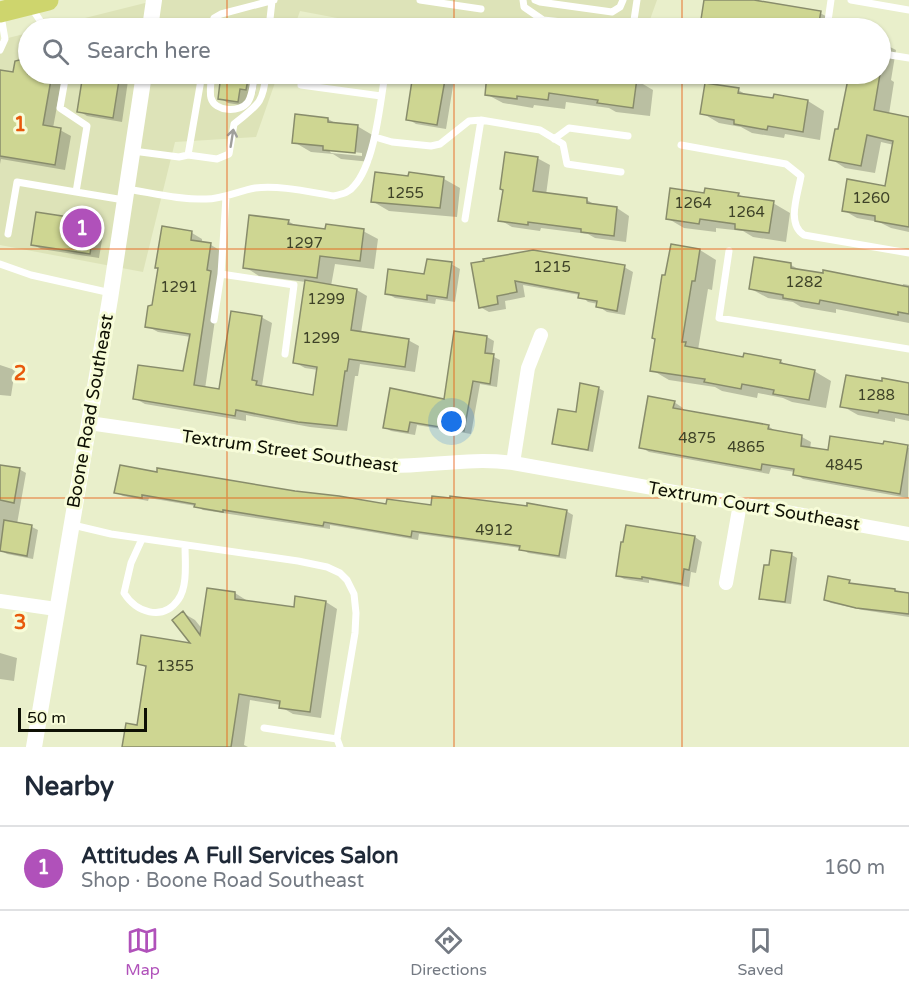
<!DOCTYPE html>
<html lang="en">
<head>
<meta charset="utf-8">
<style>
  body { margin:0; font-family:"Varela Round",sans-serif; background:#f6f6f7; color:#1f2937 }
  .scale { position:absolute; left:18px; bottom:15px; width:129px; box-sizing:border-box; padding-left:6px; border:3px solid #0e1004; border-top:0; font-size:16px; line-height:21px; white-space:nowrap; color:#0e1004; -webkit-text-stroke:4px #f7fcd8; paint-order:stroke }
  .you { position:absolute; left:452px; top:422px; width:21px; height:21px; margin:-15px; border:4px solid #fff; border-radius:50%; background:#1a73e8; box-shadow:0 0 0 9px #1a73e833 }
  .badge { display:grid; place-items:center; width:39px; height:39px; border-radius:50%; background:#b051ba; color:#fff; font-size:20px; font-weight:700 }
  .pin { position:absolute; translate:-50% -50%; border:3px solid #fff; box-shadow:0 2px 6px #0006 }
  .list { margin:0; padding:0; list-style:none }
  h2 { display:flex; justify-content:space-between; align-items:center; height:78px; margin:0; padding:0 24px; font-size:26px }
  h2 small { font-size:20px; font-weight:400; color:#747a83 }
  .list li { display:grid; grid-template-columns:39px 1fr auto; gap:18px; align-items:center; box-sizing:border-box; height:84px; padding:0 24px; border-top:2px solid #e0e1e3 }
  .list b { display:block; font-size:22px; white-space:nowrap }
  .list p { margin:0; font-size:20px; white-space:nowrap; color:#747a83 }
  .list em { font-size:20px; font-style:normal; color:#747a83 }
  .icon { flex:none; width:33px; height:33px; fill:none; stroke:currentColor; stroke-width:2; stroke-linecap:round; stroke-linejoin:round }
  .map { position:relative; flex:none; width:909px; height:747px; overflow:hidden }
  .search { position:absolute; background:#fff; box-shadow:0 2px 4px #0004; left:18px; right:18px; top:18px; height:66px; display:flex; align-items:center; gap:15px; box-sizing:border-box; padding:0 21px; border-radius:33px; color:#747a83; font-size:22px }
  .sheet { height:162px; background:#fff }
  nav { display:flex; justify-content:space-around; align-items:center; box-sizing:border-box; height:84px; border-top:2px solid #e0e1e3; background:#fff; font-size:16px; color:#747a83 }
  nav a { display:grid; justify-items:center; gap:3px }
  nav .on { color:#b051ba }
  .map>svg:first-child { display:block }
  .built { fill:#dde3b8 }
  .shadow { fill:#0003; fill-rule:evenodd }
  .building { fill:#ced692; stroke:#888c6b; stroke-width:1.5 }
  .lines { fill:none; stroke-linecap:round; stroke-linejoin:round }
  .service { stroke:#fff; stroke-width:7 }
  .minor { stroke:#fff; stroke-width:14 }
  .tertiary { stroke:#fff; stroke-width:16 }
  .primary { stroke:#ced56d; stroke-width:21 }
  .oneway { stroke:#9f9f9b }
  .grid { fill:none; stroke:#e8590c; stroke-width:1.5; stroke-opacity:0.55 }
  .labels { text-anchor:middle; stroke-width:6; stroke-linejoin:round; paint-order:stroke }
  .number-label { font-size:15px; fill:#3e4228 }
  .street-label { font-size:18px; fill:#0e1004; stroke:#f7fcd8 }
  .grid-label { font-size:20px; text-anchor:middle; font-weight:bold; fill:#e8590c; stroke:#f7fcd8; stroke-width:6; stroke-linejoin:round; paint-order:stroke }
</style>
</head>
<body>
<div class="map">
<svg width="909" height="747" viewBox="0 0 909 747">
  <rect width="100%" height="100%" fill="#e9efcb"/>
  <!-- built -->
  <path class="built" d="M157,0H657L647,28H390L300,11L294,28H45Z
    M28,33V74H278L256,137L175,142L143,272L0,245V40Z"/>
  <!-- shadow -->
  <path class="shadow" d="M706,0H745L820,13L837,22L836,28H708L702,25Z
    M880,42L896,50L891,80L894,82L889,114L909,118V232L891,228L879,222L857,218L843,210L886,188L894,145L881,142L875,173L845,168L831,159L840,131L850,74H880Z
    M28,59V74H63L53,128L60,130L71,136L65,170L1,159L0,164V72L15,74L17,62Z
    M84,74H129L122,122L87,116L79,111Z
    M223,74H259L255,94L249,93L247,106L228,103L220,98Z
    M358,74H384V77Z
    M415,74H455L446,129L416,124L408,119Z
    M489,74H608L614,77L636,80L653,90L650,116L616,112L609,108L566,102L565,109L534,105L533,108L503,103L486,94Z
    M738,90L749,96L808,101L824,111L820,140L785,134L784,138L752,133L741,127L719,123L702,113Z
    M328,119L337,124L357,126L374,136L371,162L341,159L333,154L311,152L294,142ZM328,149L362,153V156L331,153Z
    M537,158L550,165L546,195L587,200L597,206L617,208L629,216L626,242L595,238L588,234L541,228L540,231L512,227L500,220L504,190Z
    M410,178L444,179L460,188L457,217L389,211L372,201Z
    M706,194H738L747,199L773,203L790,213L786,242L753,237L743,231L716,228V232L684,228L667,218Z
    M37,213L95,223L104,228L99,258L41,249L32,244Z
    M288,221L298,227L326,231H363L378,239L374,269L335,264L331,286L357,290L367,296L361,333L408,340L419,346L415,372L360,364L358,376H355L347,431L310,427L246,415V421L145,404L134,398L184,372L191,337L158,332L147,326L154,307L163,228L192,233L202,239V243L211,245L221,251V278L205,389L220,391L261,317L272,323L262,386L314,397L318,370L305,368L294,362L306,282L259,276L245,267Z
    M700,250L716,260L712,290L708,289L698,350L745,358L780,361L790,367L814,371L831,381L826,408L792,402L783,398L758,393L757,398L722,391L715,387L669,380L652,370Z
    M451,264L460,269L455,302L436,299L435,304L395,298L386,293Z
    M472,264L624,267L633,272L625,315L607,312L598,306V304L588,302L580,295L523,285L525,297L505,301L506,309L489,312L480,307Z
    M791,265L802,271L902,287L903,284L909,285V323L836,309V313L801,307L793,302L768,298L751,289Z
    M487,337L494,341L492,356L500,360L497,387L480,384L471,434L417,425L415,435L391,431L384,427L445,401Z
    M0,365L15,370L11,396L0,395Z
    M883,383L909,384V421L895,418V422L858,415L842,406Z
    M598,388L604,391L593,452L559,446L554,443Z
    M674,402L683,408L682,411L768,426L777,432L802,437L811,442L810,449L829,452L884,446L907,447L909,448L908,498L803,479L795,474V472L771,468L769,474L649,452L640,447Z
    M0,466L19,469L26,473L17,524L32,527L38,530L33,559L7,554L0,550Z
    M158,474L387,505L566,511L573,515L566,559L528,553L521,548L419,534L418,540L330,525V529L203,510L196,506L149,498L148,501L123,496L116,493Z
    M695,537L702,542L696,573L691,572L689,587L649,580V583L624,579L617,575Z
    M792,555L797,558L791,604L767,601L761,598L770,567Z
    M849,582L854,585L894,590L909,594V617L863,610L831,603L825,600Z
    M235,593L246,600V602L295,609L326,602L337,609L321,718L293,714L281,707V705L250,700L244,745L248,747H124L138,726L147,668L139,663L193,645L183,613L195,620L203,630Z
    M0,653L17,658L14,681L0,679Z"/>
  <!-- building -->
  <path class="building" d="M704,0H754L821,11L818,28H717L700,26Z
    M28,58V74H52L43,125L61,128L55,165L0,156V70L13,72L15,61Z
    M83,74H120L113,118L77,112Z
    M221,74H249L246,90L240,89L238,102L218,99Z
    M413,74H446L437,125L406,120Z
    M487,74H599L637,78L633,108L597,103L598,100L549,93L548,100L517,96V99L485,95Z
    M849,74H880L874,110L909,117V227L875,221V216L842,211L847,179L885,186L893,141L867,135L861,166L829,160L835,129H838Z
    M705,83L739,88L738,93L773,98L774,94L808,100L803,132L768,126L767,130L734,124V120L700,114Z
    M295,114L328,118V122L358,125L355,153L323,150V146L292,143Z
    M505,152L538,157L533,191L587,198V203L617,207L614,236L581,232V229L528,222V225L498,221L503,190L500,189Z
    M375,172L408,176L409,172L444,177L440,208L371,202Z
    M670,188L704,193L705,188L739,193L738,196L774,201L769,233L735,229V224L700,219L699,224L666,219Z
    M36,212L95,221L90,254L31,245Z
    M249,215L289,220L288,224L325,229L326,224L364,229L360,261L320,256L317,278L243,268Z
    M162,226L192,231L191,240L211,243L207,270L211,271L194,385L219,389L231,311L262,316L252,380L257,381L256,385L313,395L317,367L293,363L305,280L357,289L351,330L409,339L405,367L349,359L347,371H345L337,426L298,422L236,410L235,416L133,399L138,365L183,371L190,334L145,327L148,306L152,305L158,268H155Z
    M671,244L700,249L695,281H692L682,342H686L685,346L743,357L744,353L781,360L780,363L815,370L809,400L773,394L774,390L742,384L741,389L704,382L705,379L650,371L655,339L652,338L662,275H665Z
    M533,250L625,265L617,311L596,307L597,301L578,298L579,293L515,281L517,292L497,296L498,304L479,308L471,263L484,261L483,259Z
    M754,257L791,263V268L823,273V270L909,287V314L898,312V315L820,300L819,304L783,298V295L749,289Z
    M427,259L452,262L447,298L427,295V300L385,294L388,269L424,274Z
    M454,331L487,336L485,353L494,354L490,384L473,381L464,431L410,422L408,432L383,428L390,388L444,399Z
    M846,375L882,381V378L909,383V415L879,410L878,413L840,407Z
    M580,383L599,387L588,450L552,444L558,409L576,412Z
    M648,396L675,401L673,408L769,425L768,429L802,435L801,446L828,450L830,436L883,444L884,441L908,445L900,494L793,475L794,469L762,464L761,470L639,448Z
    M0,465L20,468L14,503L0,500Z
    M120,465L157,472V468L295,491L339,496L386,504L387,499L431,505L432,496L450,498V496L527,506V503L567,510L559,556L519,550L520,546L412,531L411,537L324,522L323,526L223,510V512L194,507L195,504L142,495V498L114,493Z
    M4,520L32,525L27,556L0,551Z
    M626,525L695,536L689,570L684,569L682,584L642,577V579L616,576L621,542H623Z
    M771,550L792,553L785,602L759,599L764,565H769Z
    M828,576L850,580L849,583L895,589V591L909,593V614L856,608L824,600Z
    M207,588L235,592V599L294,607L295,596L326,601L310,712L279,708L280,701L239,694L231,747H122L126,723L137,725L146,666L137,664L141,635L190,643L172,620L183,611L200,635Z"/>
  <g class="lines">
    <!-- service -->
    <path class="service" d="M420,0L481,9
      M523,0L524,7L543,20L621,28L634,20L637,0
      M535,0L540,2L612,12L620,7L623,0
      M851,0L909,10
      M31,7L45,28
      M210,28L214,18L221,14L274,0
      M269,28L272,1
      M827,28L831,0
      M0,50L5,39L1,16
      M890,55L909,58
      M66,74L60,108L87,126L76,192L124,200
      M211,74C212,81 209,90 211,98C215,112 240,113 248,102C253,94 253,83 255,74
      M812,74H819
      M301,85L381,96
      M375,137L392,142L431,146L440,144L469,121L481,120L540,130L563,144L567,164L621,172
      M554,139L569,128L628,136
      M681,145L786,164L801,176C798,194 786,224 804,235L909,253
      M133,151L179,157L188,155L202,74
      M188,155L217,159L229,154L234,124C257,105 263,105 266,74
      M127,189C153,193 180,200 206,199C223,199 238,191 255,188C280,185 309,192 334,196C342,194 349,193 354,186C375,163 380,104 385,74
      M465,219L481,120
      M8,234L17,182L76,192
      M729,251L719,318L909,349
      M0,264L31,275L111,293
      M221,274L294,285L285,354
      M214,320L221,274L226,197
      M73,525L111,534L298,561L327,567L340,573L347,580L354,594L356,613L355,633L337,739L340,747
      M142,539L131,563L124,593C136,612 162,622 178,600C188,587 185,561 185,545
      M264,728L337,739"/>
    <!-- minor -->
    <path class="minor" d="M89,423L385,466C428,467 470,457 513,463L909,534
      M513,463L528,368L541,335
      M726,583L740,504
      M0,601L56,609"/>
    <!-- tertiary -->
    <path class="tertiary" d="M150,28L154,0
      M34,747L110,299L144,74"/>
    <!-- primary -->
    <path class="primary" d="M0,12L48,0"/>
  </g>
  <!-- one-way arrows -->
  <defs><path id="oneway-shaft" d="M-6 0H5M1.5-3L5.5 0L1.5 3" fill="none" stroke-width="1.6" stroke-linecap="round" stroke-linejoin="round" transform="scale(1.5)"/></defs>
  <use class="oneway" href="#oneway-shaft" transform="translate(232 138) rotate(-81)"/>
  <!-- grid -->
  <path class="grid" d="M227,0V28M454,0V28M682,0V28M227,74V747M454,74V747M682,74V747M0,249H909M0,498H909"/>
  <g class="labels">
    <!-- number labels -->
    <g class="number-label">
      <text x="405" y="198">1255</text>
      <text x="871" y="203">1260</text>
      <text x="693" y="208">1264</text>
      <text x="746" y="217">1264</text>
      <text x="304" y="248">1297</text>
      <text x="552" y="272">1215</text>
      <text x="804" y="287">1282</text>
      <text x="179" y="292">1291</text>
      <text x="326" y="304">1299</text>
      <text x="321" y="343">1299</text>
      <text x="876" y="400">1288</text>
      <text x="697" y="443">4875</text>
      <text x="746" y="452">4865</text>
      <text x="844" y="470">4845</text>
      <text x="494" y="535">4912</text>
      <text x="175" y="671">1355</text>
    </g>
    <!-- street labels -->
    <g class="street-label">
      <text transform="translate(90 411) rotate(-80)" y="6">Boone Road Southeast</text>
      <text transform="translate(290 451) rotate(8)" y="6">Textrum Street Southeast</text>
      <text transform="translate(754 506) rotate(10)" y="6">Textrum Court Southeast</text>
    </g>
  </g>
  <g class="grid-label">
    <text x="20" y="131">1</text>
    <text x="20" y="380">2</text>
    <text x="20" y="629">3</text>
  </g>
</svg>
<div class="scale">50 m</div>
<div class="you"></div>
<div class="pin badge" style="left:82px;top:228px">1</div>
<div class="search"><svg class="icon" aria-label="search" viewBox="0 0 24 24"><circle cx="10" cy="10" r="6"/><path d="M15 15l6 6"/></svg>Search here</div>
</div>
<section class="sheet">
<h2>Nearby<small></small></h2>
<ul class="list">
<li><span class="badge">1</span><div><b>Attitudes A Full Services Salon</b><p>Shop · Boone Road Southeast</p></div><em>160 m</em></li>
</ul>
</section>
<nav>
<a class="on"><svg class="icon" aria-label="map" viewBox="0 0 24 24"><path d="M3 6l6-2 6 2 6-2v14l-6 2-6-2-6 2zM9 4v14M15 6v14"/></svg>Map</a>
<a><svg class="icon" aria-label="directions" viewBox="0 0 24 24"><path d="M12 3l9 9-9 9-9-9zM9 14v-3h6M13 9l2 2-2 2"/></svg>Directions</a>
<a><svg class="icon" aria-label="saved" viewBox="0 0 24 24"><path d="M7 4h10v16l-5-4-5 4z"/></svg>Saved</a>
</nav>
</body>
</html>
